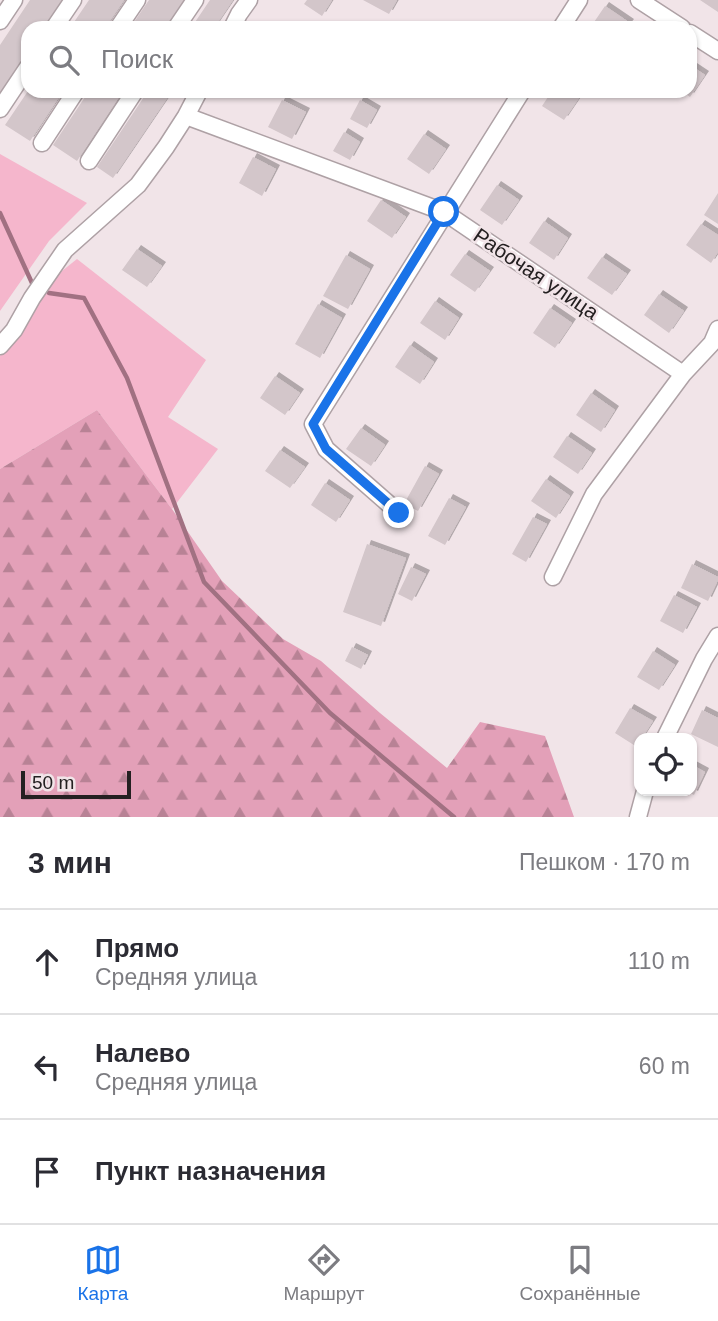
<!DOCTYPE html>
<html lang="ru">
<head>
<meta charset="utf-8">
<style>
  body { margin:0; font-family:Helvetica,sans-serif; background:#f2f2f3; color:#2b2b33 }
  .controls { position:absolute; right:21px; bottom:21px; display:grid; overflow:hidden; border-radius:14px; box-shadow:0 2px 5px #0004 }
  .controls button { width:63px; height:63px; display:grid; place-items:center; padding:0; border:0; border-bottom:2px solid #e1e1e2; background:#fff; color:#2b2b33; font:35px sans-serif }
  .scale { position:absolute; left:21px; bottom:18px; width:110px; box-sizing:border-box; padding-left:7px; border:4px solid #242021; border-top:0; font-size:19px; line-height:24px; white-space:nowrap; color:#242021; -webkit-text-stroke:5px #f1e4e8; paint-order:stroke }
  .stop { position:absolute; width:21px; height:21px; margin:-16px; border:5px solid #1a73e8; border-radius:50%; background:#fff }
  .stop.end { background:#1a73e8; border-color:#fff; box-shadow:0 2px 7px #0008 }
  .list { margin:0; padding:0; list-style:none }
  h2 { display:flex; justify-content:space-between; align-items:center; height:91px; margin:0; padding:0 28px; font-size:30px }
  h2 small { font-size:23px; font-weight:400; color:#7c7c81 }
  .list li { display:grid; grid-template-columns:46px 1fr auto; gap:21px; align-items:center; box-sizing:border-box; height:105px; padding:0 28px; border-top:2px solid #e1e1e2 }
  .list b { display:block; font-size:26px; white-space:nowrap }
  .list p { margin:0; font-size:23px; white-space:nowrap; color:#7c7c81 }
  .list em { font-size:23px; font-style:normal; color:#7c7c81 }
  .icon { flex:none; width:38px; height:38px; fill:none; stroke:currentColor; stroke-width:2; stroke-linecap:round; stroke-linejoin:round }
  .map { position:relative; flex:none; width:718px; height:817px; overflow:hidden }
  .search { position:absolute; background:#fff; box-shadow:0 2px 5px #0004; left:21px; right:21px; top:21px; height:77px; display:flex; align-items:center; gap:18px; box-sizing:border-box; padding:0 24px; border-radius:21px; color:#7c7c81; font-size:26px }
  .sheet { height:406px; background:#fff }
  nav { display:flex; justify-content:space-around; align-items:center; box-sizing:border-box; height:98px; border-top:2px solid #e1e1e2; background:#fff; font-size:19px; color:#7c7c81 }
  nav a { display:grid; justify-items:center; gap:4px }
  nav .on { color:#1a73e8 }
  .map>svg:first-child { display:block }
  .grass { fill:#f5b6cc }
  .forest { fill:url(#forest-firs) }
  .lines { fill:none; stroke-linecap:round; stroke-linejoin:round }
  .stream { stroke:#a17182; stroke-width:4.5 }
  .building { fill:#d3c6ca; filter:url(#shadow) }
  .minor-casing { stroke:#aea1a5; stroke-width:19 }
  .minor { stroke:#fff; stroke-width:16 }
  .route { stroke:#1a73e8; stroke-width:9 }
  .labels { text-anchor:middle; stroke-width:5; stroke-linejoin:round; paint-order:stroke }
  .street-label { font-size:21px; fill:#242021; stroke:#f1e4e8 }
</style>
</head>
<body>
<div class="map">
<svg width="718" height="817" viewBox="0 0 718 817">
  <defs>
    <pattern id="forest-firs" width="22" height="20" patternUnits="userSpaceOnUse" patternTransform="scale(1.75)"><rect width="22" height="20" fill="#e3a0b8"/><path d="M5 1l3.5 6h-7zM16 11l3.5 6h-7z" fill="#b88295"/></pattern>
    <filter id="shadow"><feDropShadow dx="4" dy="-4" stdDeviation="0" flood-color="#0004"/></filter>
  </defs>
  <rect width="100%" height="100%" fill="#f1e4e8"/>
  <!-- grass -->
  <path class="grass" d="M0,154L87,203L49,241L0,311Z
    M77,259L206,360L168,417L218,449L172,509L97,410L0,469V356L20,332L57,275Z"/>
  <!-- forest -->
  <path class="forest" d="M97,410L172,509L222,581L283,639L321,661L380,713L447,768L480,722L545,736L574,817H0V469Z"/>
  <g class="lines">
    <!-- stream -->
    <path class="stream" d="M0,213L32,283
      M49,293L84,298L127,378L204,582L330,713L454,817"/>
  </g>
  <!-- building -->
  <path class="building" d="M30,0H64L46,28H28V55L0,97V45Z
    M89,0H124L105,28H70Z
    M149,0H184L165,28H130Z
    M210,0H233L214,28H191Z
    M307,0H332L322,16L304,4Z
    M363,0H397L389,14Z
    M700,0H718V12Z
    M605,6L630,23L626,28H590Z
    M690,65L705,75L690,97L682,91H690Z
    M28,91H63L30,141L5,125Z
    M89,91H123L77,161L53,145Z
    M148,91H172L113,178L97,167Z
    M552,91H574L581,95L564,120L542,106Z
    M282,100L306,112L292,139L268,127Z
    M360,100L377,110L367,128L350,119Z
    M344,132L360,142L350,160L333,151Z
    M424,134L446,149L429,174L407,159Z
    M253,157L276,169L262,196L239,183Z
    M497,185L519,200L502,225L480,210Z
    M718,193V224L704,215Z
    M381,200L406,217L392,238L367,221Z
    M544,221L568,238L554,260L529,243Z
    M701,224L718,235V252L711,263L686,245Z
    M137,249L162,266L147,287L122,270Z
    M465,254L490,271L475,292L450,275Z
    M346,255L370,269L348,309L323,296Z
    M602,257L627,274L612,295L587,278Z
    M659,294L684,311L669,333L644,315Z
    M435,301L459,318L445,340L420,323Z
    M318,304L342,318L320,358L295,344Z
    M550,308L572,323L555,348L533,333Z
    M410,345L434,362L420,384L395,367Z
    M275,376L300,393L285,415L260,398Z
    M591,393L615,410L601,432L576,415Z
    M361,428L385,445L371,466L346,449Z
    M567,436L592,453L578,474L553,457Z
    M280,450L305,467L290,488L265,471Z
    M425,466L439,474L418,511L404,504Z
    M546,479L570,496L556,518L531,501Z
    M325,483L350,500L336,522L311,505Z
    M449,498L466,507L445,545L428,536Z
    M533,517L547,524L526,562L512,554Z
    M367,544L406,558L381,626L343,612Z
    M692,564L718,577V580L708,601L681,588Z
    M411,567L426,574L412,601L398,594Z
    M674,595L697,607L683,633L660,621Z
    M352,647L368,655L361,669L345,661Z
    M653,651L675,665L659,690L637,677Z
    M630,708L653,721L642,738H639V743L637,747L615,733Z
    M702,710L718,718V747L691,734Z
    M692,765L705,772L694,795L686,791H692Z"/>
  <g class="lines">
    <defs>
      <path id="minor" d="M639,0L682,28
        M0,21L14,0
        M54,28L73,0
        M118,28L137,0
        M176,28L195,0
        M232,28L239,14L249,0
        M561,28L579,0
        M690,33L718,51
        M0,109L28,67
        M186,116L444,212L683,374
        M42,143L76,91
        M89,161L135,91
        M0,346L14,330L32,298L65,250L138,185L166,147L186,116L199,91
        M399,513L326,449L313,424L522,91
        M553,577L594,494L683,374L712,343L718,329
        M665,738L704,659L718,636
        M638,817L645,791"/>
    </defs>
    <!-- minor casing -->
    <use href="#minor" class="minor-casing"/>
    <!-- minor -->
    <use href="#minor" class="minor"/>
  </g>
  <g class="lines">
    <!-- route -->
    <path class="route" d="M399,513L326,449L313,424L444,212"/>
  </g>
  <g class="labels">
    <!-- street labels -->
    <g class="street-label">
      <text transform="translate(536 274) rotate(34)" y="7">Рабочая улица</text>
    </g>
  </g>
</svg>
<div class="controls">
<button><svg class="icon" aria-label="locate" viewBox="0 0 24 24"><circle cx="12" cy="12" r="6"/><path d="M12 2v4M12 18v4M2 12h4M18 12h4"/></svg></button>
</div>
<div class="scale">50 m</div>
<div class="stop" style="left:444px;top:212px"></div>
<div class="stop end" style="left:399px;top:513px"></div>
<div class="search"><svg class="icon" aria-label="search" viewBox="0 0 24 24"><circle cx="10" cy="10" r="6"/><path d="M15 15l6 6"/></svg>Поиск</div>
</div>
<section class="sheet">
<h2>3 мин<small>Пешком · 170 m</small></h2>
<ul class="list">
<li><svg class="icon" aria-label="ahead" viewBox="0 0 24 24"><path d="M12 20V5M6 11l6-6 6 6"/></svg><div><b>Прямо</b><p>Средняя улица</p></div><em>110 m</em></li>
<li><svg class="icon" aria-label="left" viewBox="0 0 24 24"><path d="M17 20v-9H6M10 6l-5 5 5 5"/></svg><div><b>Налево</b><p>Средняя улица</p></div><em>60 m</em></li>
<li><svg class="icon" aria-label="arrive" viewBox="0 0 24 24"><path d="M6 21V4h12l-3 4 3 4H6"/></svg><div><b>Пункт назначения</b></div></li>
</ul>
</section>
<nav>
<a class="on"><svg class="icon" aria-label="map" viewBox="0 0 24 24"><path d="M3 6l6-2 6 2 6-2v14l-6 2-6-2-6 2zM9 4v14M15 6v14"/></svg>Карта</a>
<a><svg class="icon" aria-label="directions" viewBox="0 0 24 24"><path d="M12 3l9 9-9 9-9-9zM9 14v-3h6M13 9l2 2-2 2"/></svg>Маршрут</a>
<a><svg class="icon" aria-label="saved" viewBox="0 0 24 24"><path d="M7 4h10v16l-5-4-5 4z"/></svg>Сохранённые</a>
</nav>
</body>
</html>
